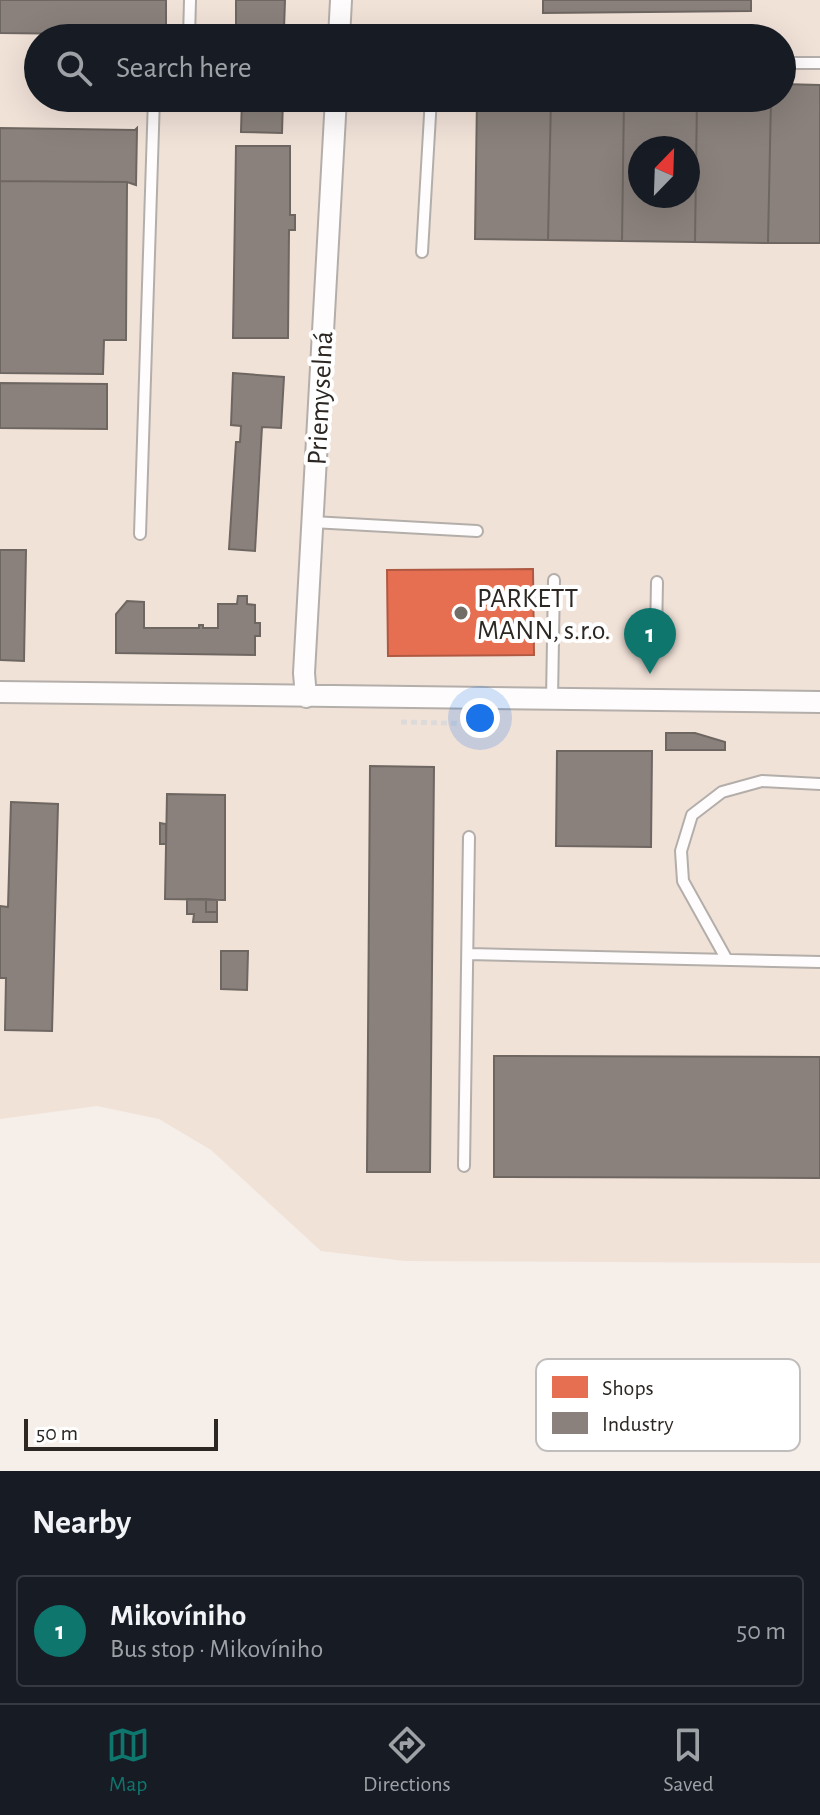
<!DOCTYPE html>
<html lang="en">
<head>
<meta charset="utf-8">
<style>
  body { margin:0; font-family:"Alegreya Sans",sans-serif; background:#20242c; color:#f1f3f6 }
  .compass { position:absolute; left:628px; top:136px; width:72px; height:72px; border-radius:50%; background:#171b24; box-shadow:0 8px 32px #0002; rotate:23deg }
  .scale { position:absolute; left:24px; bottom:20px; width:194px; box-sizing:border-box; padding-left:8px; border:4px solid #2c2723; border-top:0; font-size:22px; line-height:28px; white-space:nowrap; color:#2c2723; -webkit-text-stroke:6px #fff; paint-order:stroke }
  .you { position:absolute; left:480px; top:718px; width:28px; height:28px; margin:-20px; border:6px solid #fff; border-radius:50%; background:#1a73e8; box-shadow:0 0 0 12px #1a73e833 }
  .badge { display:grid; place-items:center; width:52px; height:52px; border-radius:50%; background:#0f766e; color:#fff; font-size:26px; font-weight:700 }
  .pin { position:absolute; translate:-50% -66px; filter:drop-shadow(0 2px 4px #0008) }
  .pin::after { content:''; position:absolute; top:42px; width:28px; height:24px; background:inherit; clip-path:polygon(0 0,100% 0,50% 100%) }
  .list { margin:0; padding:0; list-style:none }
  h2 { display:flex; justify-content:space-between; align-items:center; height:104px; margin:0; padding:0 32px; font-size:34px }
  h2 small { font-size:26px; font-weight:400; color:#9ea1a6 }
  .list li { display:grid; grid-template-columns:52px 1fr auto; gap:24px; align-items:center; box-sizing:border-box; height:112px; margin:0 16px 16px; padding:0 16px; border:2px solid #363941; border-radius:8px }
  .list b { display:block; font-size:30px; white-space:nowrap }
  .list p { margin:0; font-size:26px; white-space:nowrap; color:#9ea1a6 }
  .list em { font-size:26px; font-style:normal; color:#9ea1a6 }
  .icon { flex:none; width:44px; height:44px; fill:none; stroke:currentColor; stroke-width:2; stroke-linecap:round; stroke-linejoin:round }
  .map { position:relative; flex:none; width:820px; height:1471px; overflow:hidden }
  .search { position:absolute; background:#171b24; box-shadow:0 8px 32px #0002; left:24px; right:24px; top:24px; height:88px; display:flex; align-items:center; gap:20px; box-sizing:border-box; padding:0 28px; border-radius:44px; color:#9ea1a6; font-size:30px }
  .sheet { height:232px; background:#171b24 }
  nav { display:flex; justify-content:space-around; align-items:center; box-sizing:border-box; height:112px; border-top:2px solid #363941; background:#171b24; font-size:22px; color:#9ea1a6 }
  nav a { display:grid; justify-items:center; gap:4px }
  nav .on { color:#0f766e }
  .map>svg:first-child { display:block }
  .built { fill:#f1e2d8; fill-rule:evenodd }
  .shops { fill:#e76f51; stroke:#af5943; stroke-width:2 }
  .industry { fill:#8a817c; stroke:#6e6661; stroke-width:2; fill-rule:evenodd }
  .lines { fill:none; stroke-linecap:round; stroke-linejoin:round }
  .lane-casing { stroke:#b3aeaa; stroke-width:14 }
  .street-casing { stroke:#b3aeaa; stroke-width:24 }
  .path { stroke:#dddbda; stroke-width:5; stroke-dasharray:6 4; stroke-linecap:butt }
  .lane { stroke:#fefcfc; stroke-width:10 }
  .street { stroke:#fefcfc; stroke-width:20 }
  .poi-dot { fill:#736d68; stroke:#fff; stroke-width:3 }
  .labels { text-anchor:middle; stroke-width:8; stroke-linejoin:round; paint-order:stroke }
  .street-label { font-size:28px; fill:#2c2723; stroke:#fff }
  .poi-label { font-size:28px; fill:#2c2723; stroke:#fff; text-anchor:start }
  .key { fill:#fff; stroke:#c0bebd; stroke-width:2 }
  .key-label { font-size:22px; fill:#2c2723 }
</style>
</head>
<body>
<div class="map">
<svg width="820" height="1471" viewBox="0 0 820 1471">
  <rect width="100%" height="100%" fill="#f6eee9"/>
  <!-- built -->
  <path class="built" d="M0,0H820V1263L405,1261L321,1251L211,1150L159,1119L97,1106L0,1119ZM38,38H782V98H38ZM640,148H688V196H640Z"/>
  <!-- shops -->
  <path class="shops" d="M533,569L534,655L388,656L387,570Z"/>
  <!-- industry -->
  <path class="industry" d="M0,0H166V35L0,33Z
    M236,0H285L284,29H236Z
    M543,0H751V11L543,13Z
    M244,29H284V38H244Z
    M782,84L820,85V243H768L771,98H782Z
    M242,98H283L282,133L241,132Z
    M477,98H551L548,240L475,239Z
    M551,98H624L622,241L548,240Z
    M624,98H697L695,242L622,241ZM640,148H688V196H640Z
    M697,98H771L768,243L695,242Z
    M0,128L135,130L137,128L136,185L127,182L0,181Z
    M236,146H290V215H295V230H289L288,338H233Z
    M0,181L127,182L126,340H104L103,374L0,373Z
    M233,373L284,377L281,428L262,427L255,551L229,549L236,442H240L241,426L231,425Z
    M0,383L107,384V429L0,428Z
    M0,550H26L24,661L0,660Z
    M238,596H247V604L255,605V623H260V636H255V655L116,653V614L127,601L144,602V628H199V625H203V628H218V604H237Z
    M666,733H695L725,742V750H666Z
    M557,751H652L651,847L556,846Z
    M370,766L434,767L430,1172H367Z
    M167,794L225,795V900L165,899Z
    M11,802L58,804L52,1031L5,1030L6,978H0V906L8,907Z
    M160,823L166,824V844H160Z
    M187,899H206V912H217V922H193L194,914H187Z
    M206,899L217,900V912H206Z
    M221,951H248L247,990L221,989Z
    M494,1056L820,1057V1178L494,1177Z"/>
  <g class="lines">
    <defs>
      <path id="lane" d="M189,38L190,0
        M782,63H820
        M422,252L431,98
        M312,522L477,531
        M140,534L154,98
        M656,635L657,582
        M552,699L554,580
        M469,954L820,962
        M727,960L683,881L681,851L692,815L722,792L762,781L820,784
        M464,1166L469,837"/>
      <path id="street" d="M339,38L341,0
        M0,692L820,702
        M306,697L304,673L336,98"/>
    </defs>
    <!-- lane casing -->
    <use href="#lane" class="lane-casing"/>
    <!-- street casing -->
    <use href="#street" class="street-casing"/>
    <!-- path -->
    <path class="path" d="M401,722L488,724"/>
    <!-- lane -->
    <use href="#lane" class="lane"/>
    <!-- street -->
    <use href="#street" class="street"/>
  </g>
  <!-- markers -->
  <circle class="poi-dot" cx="461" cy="613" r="8"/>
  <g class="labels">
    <!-- street labels -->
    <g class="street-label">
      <text transform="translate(319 398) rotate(-87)" y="10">Priemyselná</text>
    </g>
    <!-- poi labels -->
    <g class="poi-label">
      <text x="477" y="607">PARKETT<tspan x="477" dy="32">MANN, s.r.o.</tspan></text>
    </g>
  </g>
  <!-- legend -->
  <rect x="536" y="1359" width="264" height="92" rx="12" class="key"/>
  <rect x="552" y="1376" width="36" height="22" fill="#e76f51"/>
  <rect x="552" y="1412" width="36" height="22" fill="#8a817c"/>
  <g class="key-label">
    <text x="602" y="1395">Shops</text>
    <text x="602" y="1431">Industry</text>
  </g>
</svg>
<svg class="compass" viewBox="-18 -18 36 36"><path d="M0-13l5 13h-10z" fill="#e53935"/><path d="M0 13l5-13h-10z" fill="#9ea1a6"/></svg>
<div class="scale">50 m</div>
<div class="you"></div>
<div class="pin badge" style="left:650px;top:674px">1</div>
<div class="search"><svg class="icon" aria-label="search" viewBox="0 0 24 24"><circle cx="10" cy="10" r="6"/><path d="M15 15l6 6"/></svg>Search here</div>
</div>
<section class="sheet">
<h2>Nearby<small></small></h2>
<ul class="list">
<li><span class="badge">1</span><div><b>Mikovíniho</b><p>Bus stop · Mikovíniho</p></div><em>50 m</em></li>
</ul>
</section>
<nav>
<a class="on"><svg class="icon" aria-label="map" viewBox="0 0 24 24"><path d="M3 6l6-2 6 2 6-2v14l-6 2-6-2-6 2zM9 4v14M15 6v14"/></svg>Map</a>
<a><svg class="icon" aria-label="directions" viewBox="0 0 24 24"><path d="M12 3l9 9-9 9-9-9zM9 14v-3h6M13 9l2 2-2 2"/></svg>Directions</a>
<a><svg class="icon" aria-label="saved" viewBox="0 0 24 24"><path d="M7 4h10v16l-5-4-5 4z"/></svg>Saved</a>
</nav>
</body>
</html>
